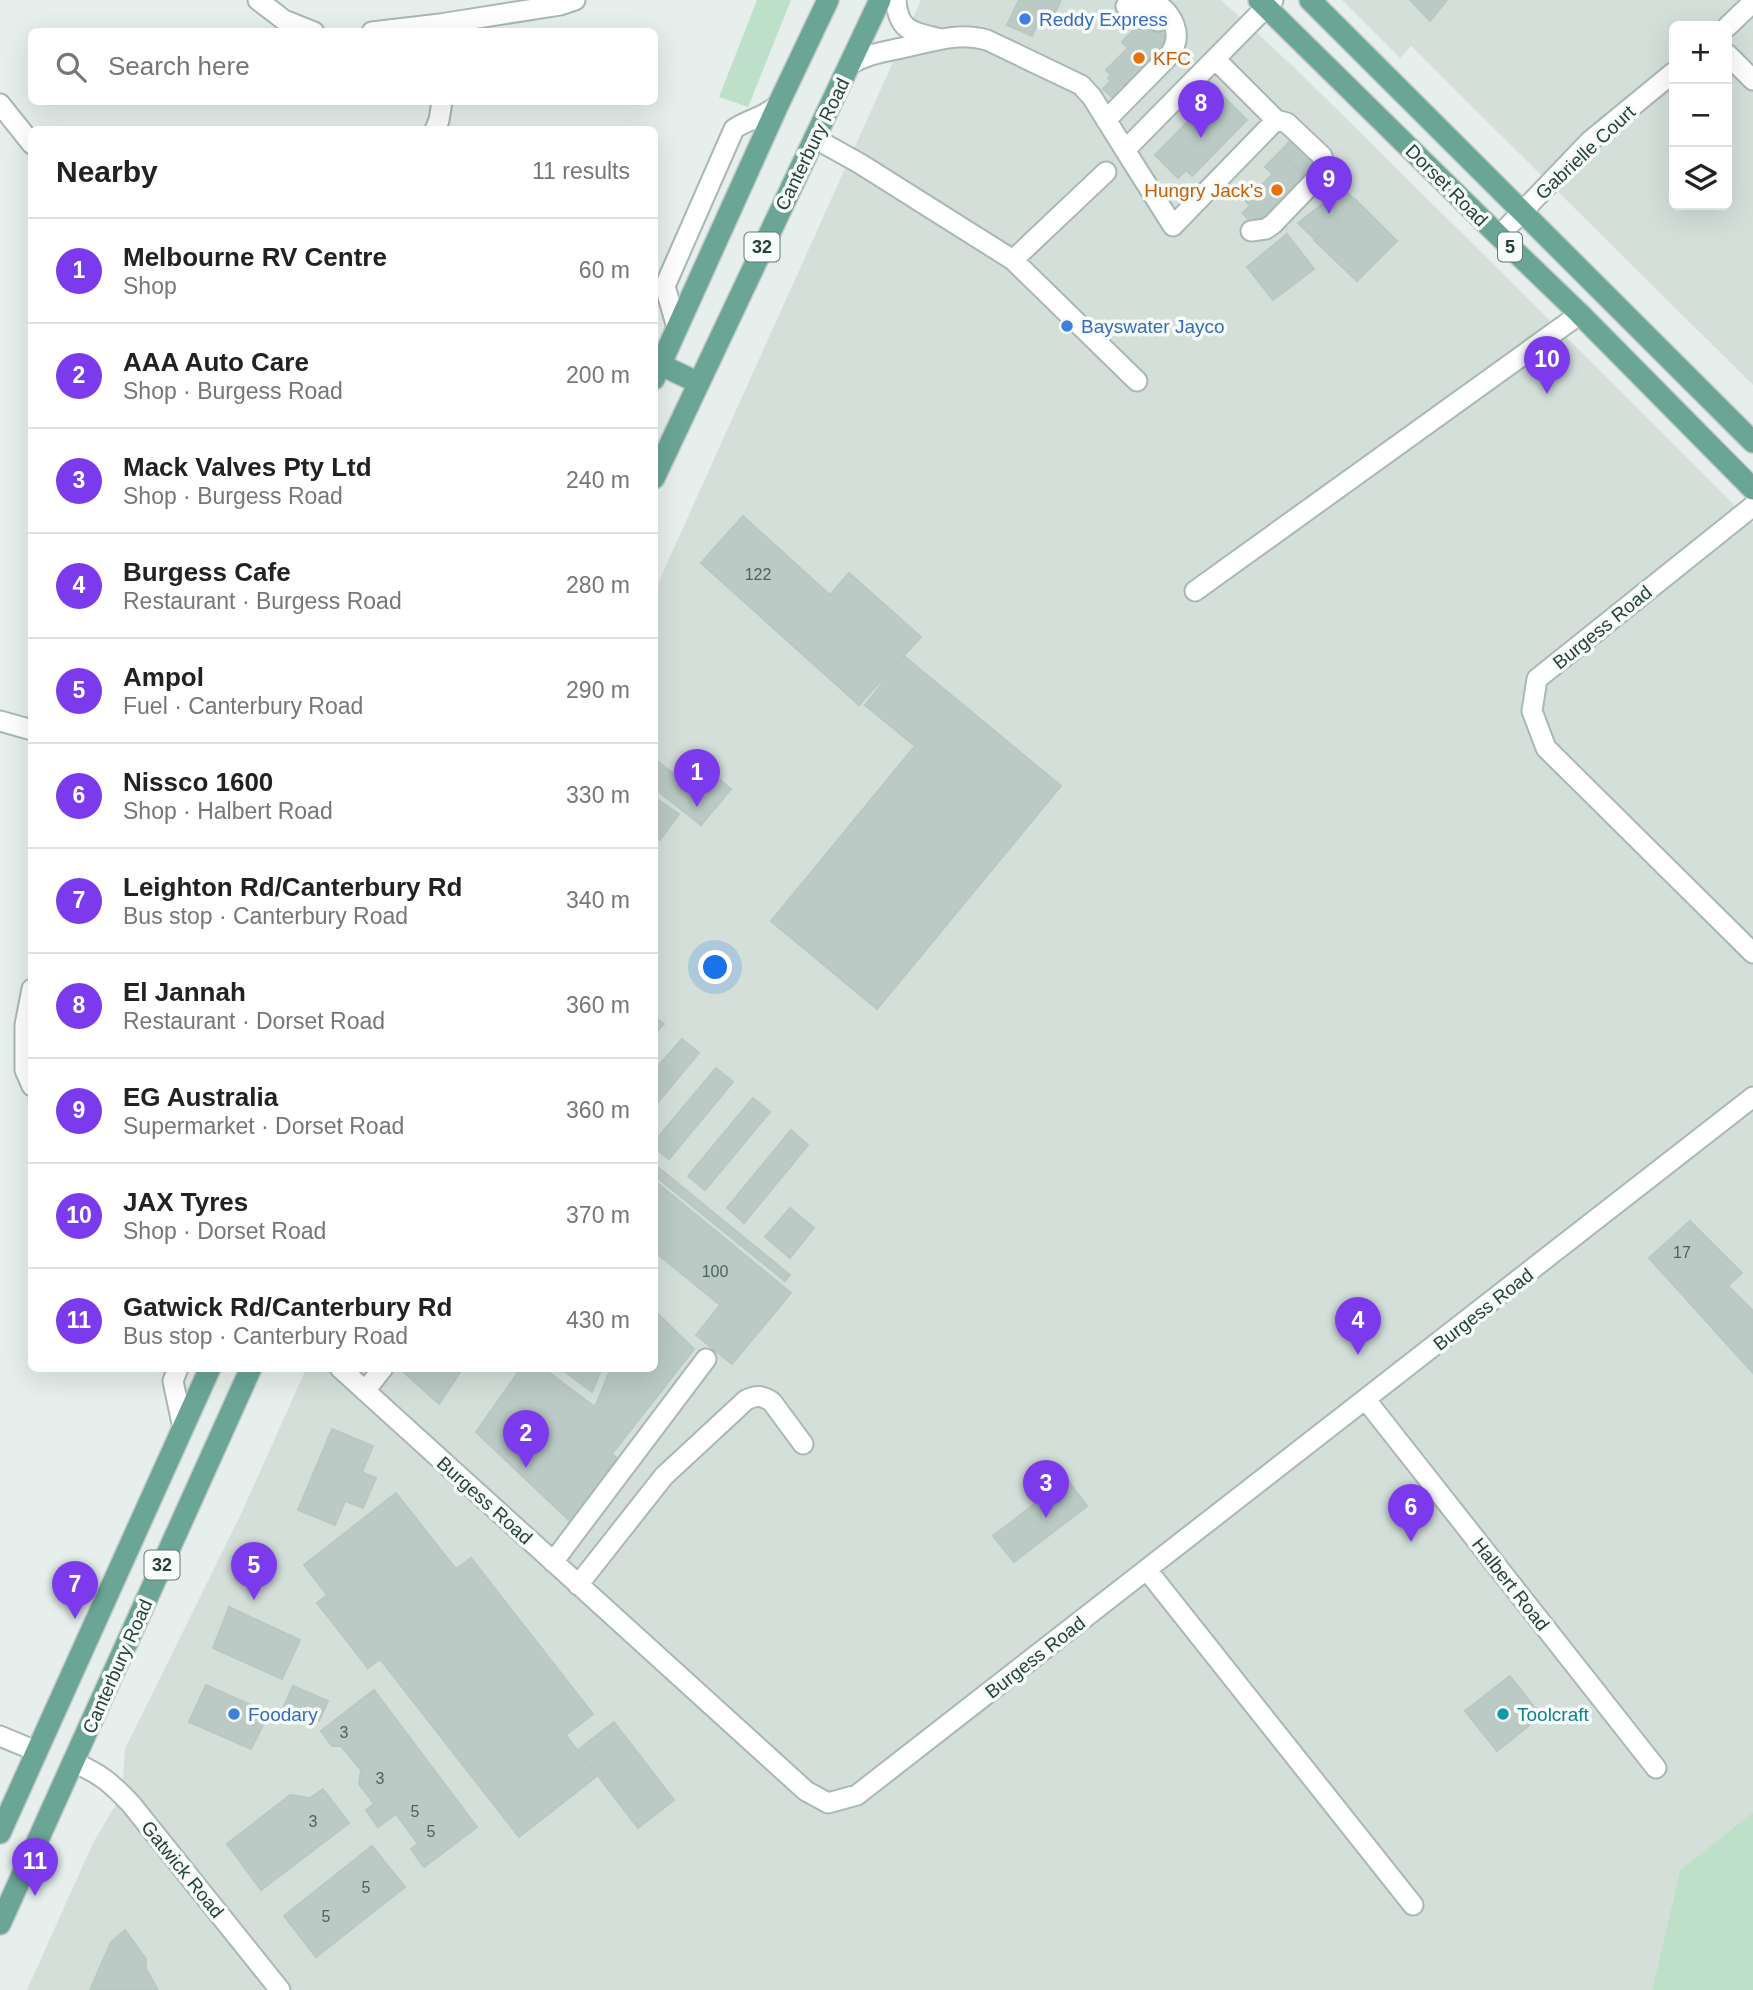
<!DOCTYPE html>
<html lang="en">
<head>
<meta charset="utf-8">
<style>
  body { margin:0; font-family:Helvetica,sans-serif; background:#f6f6f6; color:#222 }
  .controls { position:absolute; right:21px; top:21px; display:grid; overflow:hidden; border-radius:10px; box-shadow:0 7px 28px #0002 }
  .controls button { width:63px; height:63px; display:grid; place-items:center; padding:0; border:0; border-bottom:2px solid #e0e0e0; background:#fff; color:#222; font:35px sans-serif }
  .you { position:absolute; left:716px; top:968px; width:24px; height:24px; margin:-18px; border:5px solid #fff; border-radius:50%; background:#1a73e8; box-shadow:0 0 0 10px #1a73e833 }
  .badge { display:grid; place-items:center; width:46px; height:46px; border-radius:50%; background:#7c3aed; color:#fff; font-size:23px; font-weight:700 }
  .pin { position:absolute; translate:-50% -58px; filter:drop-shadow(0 2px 4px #0008) }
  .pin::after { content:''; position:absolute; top:37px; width:24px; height:21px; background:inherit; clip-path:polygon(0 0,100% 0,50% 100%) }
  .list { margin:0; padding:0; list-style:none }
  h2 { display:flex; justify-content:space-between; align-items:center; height:91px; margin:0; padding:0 28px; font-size:30px }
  h2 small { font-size:23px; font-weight:400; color:#767676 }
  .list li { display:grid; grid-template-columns:46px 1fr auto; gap:21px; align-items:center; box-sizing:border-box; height:105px; padding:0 28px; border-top:2px solid #e0e0e0 }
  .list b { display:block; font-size:26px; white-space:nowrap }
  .list p { margin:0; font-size:23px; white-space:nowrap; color:#767676 }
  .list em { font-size:23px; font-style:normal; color:#767676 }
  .icon { flex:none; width:38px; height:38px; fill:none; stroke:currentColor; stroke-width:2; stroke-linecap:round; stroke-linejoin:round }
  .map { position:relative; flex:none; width:1753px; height:1990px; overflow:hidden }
  .search { position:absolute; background:#fff; box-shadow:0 7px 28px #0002; left:28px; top:28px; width:630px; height:77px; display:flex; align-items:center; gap:18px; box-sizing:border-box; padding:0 24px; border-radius:10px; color:#767676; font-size:26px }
  .panel { position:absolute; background:#fff; box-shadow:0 7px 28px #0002; left:28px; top:126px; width:630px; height:1246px; border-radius:10px }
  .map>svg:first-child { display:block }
  .built { fill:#d4dfda; fill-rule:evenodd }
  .green { fill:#bfe0c8 }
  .building { fill:#bbcac4; stroke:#b8c9c2; stroke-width:2 }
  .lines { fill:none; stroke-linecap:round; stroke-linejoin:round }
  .minor-casing { stroke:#a8b8b2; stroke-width:23 }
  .major-casing { stroke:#c2cac8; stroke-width:24 }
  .minor { stroke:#fff; stroke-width:19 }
  .major { stroke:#6aa596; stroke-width:21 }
  .shop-dot { fill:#3f7fe0; stroke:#f7fbf9; stroke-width:2.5 }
  .food-dot { fill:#e8710a; stroke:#f7fbf9; stroke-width:2.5 }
  .culture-dot { fill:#0f9aa8; stroke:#f7fbf9; stroke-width:2.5 }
  .labels { text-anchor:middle; stroke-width:7; stroke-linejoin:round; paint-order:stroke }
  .number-label { font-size:16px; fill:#4a645c }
  .shield { fill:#f7fbf9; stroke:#637a73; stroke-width:2 }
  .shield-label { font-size:18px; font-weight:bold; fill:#24423a }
  .shop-label { font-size:19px; fill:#366cbe; stroke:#f7fbf9; text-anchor:start }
  .food-label { font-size:19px; fill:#c56008; stroke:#f7fbf9; text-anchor:start }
  .street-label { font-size:19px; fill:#24423a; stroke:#f7fbf9 }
  .culture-label { font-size:19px; fill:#0d838f; stroke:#f7fbf9; text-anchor:start }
</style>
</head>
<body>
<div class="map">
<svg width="1753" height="1990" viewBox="0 0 1753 1990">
  <rect width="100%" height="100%" fill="#e6efeb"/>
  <!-- built -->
  <path class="built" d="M921,0H1221L1298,71L1475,246L1753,524V1812L1680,1870L1652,1990H27L93,1843L122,1794L125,1749L241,1514L306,1369L654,1368L655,590Z
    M1342,0H1753V385L1411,46L1400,58ZM1674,26H1727V205H1674Z"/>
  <!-- green -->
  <path class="green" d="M757,0H791L748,107L719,97Z
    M1753,1812V1990H1652L1680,1870Z"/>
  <!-- building -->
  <path class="building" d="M1019,0H1061L1055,13L1044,9L1032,36L1007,25Z
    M1410,0H1447L1430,21Z
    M1146,17L1170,40L1128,91L1122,85L1112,97L1103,89L1111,81L1108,78L1111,75L1106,70L1128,48L1122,42Z
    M1218,91L1247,120L1192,176L1186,170L1178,178L1155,155Z
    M1293,138L1320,156L1314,162L1307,154L1306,155L1315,164L1308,170L1311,173L1307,178L1289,161L1275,176L1265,167Z
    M1287,159L1308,179L1266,222L1260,216L1253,224L1242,213L1250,206L1246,201Z
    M1343,188L1358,204L1319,243L1298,223Z
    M1355,199L1397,241L1357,281L1314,240Z
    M1287,234L1314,269L1273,300L1247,267Z
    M743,516L830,595L849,573L921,637L859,705L701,563Z
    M904,656L1061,786L877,1009L771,921L915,746L865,705Z
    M692,756L731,789L701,825L654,788V765L657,761L674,774Z
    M654,797L679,814L660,840L654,836Z
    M654,1016L664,1024L654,1035Z
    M682,1039L699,1053L654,1107V1071Z
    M716,1068L733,1082L669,1159L654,1147V1142Z
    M753,1098L770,1112L705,1190L688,1176Z
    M791,1130L808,1145L744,1223L727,1208Z
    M654,1164L790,1275L785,1281L654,1175Z
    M654,1180L791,1293L732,1364L696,1335L720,1305L654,1251Z
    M790,1208L814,1228L790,1258L765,1237Z
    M1690,1221L1742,1273L1728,1286L1753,1311V1373L1649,1258Z
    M654,1310L694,1349L612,1454L621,1462L572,1523L476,1432L521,1368H543L595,1407L611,1368H654Z
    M399,1368H463L439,1404Z
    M560,1368H602L592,1392Z
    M332,1429L373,1446L362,1472L376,1478L363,1508L345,1501L335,1525L298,1510Z
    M1067,1479L1087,1506L1014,1562L993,1536Z
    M396,1493L456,1569L471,1558L593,1714L566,1735L597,1776L519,1837L380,1659L368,1668L317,1603L327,1595L304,1565Z
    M229,1607L300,1640L282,1679L213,1648Z
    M1510,1676L1541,1716L1497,1751L1465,1711Z
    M206,1685L269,1713L251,1749L189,1722Z
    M293,1686L328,1701L319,1721L284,1706Z
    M374,1690L477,1827L424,1867L411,1849L418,1844L396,1814L378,1827L366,1810L374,1804L359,1784L361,1770L341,1746H332L321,1731Z
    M614,1722L674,1800L638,1828L578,1750Z
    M323,1789L349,1823L261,1890L227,1844L290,1795L310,1798Z
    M372,1846L405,1887L316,1957L284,1916Z
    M125,1930L146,1959V1969L158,1990H90L111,1942Z"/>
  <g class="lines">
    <defs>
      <path id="minor" d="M258,0L284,20L314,32
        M896,0C898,30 911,32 937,38
        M1126,6C1140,5 1148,11 1158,21
        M1727,27L1753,2
        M372,32L440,24L560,5L575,0
        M1727,54L1753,80
        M1215,59L1276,120L1287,123L1322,156L1324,164L1322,173L1273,224L1266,229L1251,231
        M849,65C869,53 884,52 906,47C933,41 959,32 987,40L1081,85L1092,97L1125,150L1273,0
        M0,104L32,144
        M1106,120L1167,58C1186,36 1173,12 1151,0
        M435,130L439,120L442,102
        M814,138L859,163L1013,260L1137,381
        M1125,150L1173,226L1276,120
        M1499,236L1590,141L1674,72
        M1013,260L1106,172
        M677,328L665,286L734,129C750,118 762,119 778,105
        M1753,506L1537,679L1532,711L1546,748L1753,953
        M1195,591L1580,314
        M0,721L32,730
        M32,989L25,1025V1070L32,1086
        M178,1368L173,1381L183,1428
        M340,1368L806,1791L828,1803L857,1795L1753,1097
        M365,1391L383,1368
        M1366,1400L1656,1768
        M553,1562L706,1359
        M1147,1570L1413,1905
        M578,1585L664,1476L746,1400C756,1395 762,1395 772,1402L803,1444
        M0,1736L36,1751
        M73,1762C101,1774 111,1783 131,1804L280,1990"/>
      <path id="major" d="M1259,0L1499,236L1580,314L1753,489
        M1310,0L1753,442
        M661,365L699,383
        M654,379L778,105L828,0
        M654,478L880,0
        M0,1833L210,1368
        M0,1924L251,1368"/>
    </defs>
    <!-- minor casing -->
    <use href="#minor" class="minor-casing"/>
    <!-- major casing -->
    <use href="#major" class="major-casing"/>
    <!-- minor -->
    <use href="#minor" class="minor"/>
    <!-- major -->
    <use href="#major" class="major"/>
  </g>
  <!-- markers -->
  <g class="shop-dot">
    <circle cx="1025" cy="19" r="7"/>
    <circle cx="1067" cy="326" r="7"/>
    <circle cx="234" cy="1714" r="7"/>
  </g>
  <g class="food-dot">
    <circle cx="1139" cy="58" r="7"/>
    <circle cx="1277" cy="190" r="7"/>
  </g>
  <circle class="culture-dot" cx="1503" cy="1714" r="7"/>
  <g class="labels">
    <!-- number labels -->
    <g class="number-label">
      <text x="758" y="580">122</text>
      <text x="1682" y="1258">17</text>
      <text x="715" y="1277">100</text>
      <text x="344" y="1738">3</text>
      <text x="380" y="1784">3</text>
      <text x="415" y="1817">5</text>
      <text x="313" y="1827">3</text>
      <text x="431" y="1837">5</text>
      <text x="366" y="1893">5</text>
      <text x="326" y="1922">5</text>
    </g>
    <!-- shield labels -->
    <g class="shield">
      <rect x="744.5" y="232.5" width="35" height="29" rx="5"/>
      <rect x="1498" y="232.5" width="24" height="29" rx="5"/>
      <rect x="144.5" y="1550.5" width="35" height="29" rx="5"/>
    </g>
    <g class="shield-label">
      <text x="762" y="253">32</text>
      <text x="1510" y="253">5</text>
      <text x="162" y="1571">32</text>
    </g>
    <!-- shop labels -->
    <g class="shop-label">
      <text x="1039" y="26">Reddy Express</text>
      <text x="1081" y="333">Bayswater Jayco</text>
      <text x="248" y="1721">Foodary</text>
    </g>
    <!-- food labels -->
    <g class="food-label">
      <text x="1153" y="65">KFC</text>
      <text x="1263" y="197" text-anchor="end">Hungry Jack's</text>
    </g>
    <!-- street labels -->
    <g class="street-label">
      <text transform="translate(812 144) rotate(-64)" y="7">Canterbury Road</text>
      <text transform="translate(1585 152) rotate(-43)" y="7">Gabrielle Court</text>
      <text transform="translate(1447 185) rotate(45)" y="7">Dorset Road</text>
      <text transform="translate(1602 627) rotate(-39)" y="7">Burgess Road</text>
      <text transform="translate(1483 1309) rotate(-38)" y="7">Burgess Road</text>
      <text transform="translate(485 1500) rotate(42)" y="7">Burgess Road</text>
      <text transform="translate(1511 1584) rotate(52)" y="7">Halbert Road</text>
      <text transform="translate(1035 1657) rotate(-38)" y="7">Burgess Road</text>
      <text transform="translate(117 1666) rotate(-66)" y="7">Canterbury Road</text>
      <text transform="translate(183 1869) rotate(51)" y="7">Gatwick Road</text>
    </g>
    <!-- culture labels -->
    <g class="culture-label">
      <text x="1517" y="1721">Toolcraft</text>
    </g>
  </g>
</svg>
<div class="controls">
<button>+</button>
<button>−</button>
<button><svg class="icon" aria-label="layers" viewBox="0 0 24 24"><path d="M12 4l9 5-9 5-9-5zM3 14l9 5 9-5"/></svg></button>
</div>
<div class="you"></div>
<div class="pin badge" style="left:697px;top:807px">1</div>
<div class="pin badge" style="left:526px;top:1468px">2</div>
<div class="pin badge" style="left:1046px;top:1518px">3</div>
<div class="pin badge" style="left:1358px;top:1355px">4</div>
<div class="pin badge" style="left:254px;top:1600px">5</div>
<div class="pin badge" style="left:1411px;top:1542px">6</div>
<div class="pin badge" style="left:75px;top:1619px">7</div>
<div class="pin badge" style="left:1201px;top:138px">8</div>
<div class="pin badge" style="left:1329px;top:214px">9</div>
<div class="pin badge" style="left:1547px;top:394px">10</div>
<div class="pin badge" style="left:35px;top:1896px">11</div>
<div class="search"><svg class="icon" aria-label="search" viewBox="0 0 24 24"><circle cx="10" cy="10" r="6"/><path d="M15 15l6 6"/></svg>Search here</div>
<section class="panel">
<h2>Nearby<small>11 results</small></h2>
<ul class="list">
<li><span class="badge">1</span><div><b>Melbourne RV Centre</b><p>Shop</p></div><em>60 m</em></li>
<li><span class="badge">2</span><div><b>AAA Auto Care</b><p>Shop · Burgess Road</p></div><em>200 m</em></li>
<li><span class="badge">3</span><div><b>Mack Valves Pty Ltd</b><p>Shop · Burgess Road</p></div><em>240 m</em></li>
<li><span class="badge">4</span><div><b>Burgess Cafe</b><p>Restaurant · Burgess Road</p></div><em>280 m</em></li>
<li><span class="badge">5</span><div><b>Ampol</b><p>Fuel · Canterbury Road</p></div><em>290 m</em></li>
<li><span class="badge">6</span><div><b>Nissco 1600</b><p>Shop · Halbert Road</p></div><em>330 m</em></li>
<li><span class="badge">7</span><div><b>Leighton Rd/Canterbury Rd</b><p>Bus stop · Canterbury Road</p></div><em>340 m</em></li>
<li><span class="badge">8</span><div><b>El Jannah</b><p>Restaurant · Dorset Road</p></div><em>360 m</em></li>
<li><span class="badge">9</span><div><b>EG Australia</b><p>Supermarket · Dorset Road</p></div><em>360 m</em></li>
<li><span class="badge">10</span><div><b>JAX Tyres</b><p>Shop · Dorset Road</p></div><em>370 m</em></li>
<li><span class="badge">11</span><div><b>Gatwick Rd/Canterbury Rd</b><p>Bus stop · Canterbury Road</p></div><em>430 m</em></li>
</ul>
</section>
</div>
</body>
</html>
